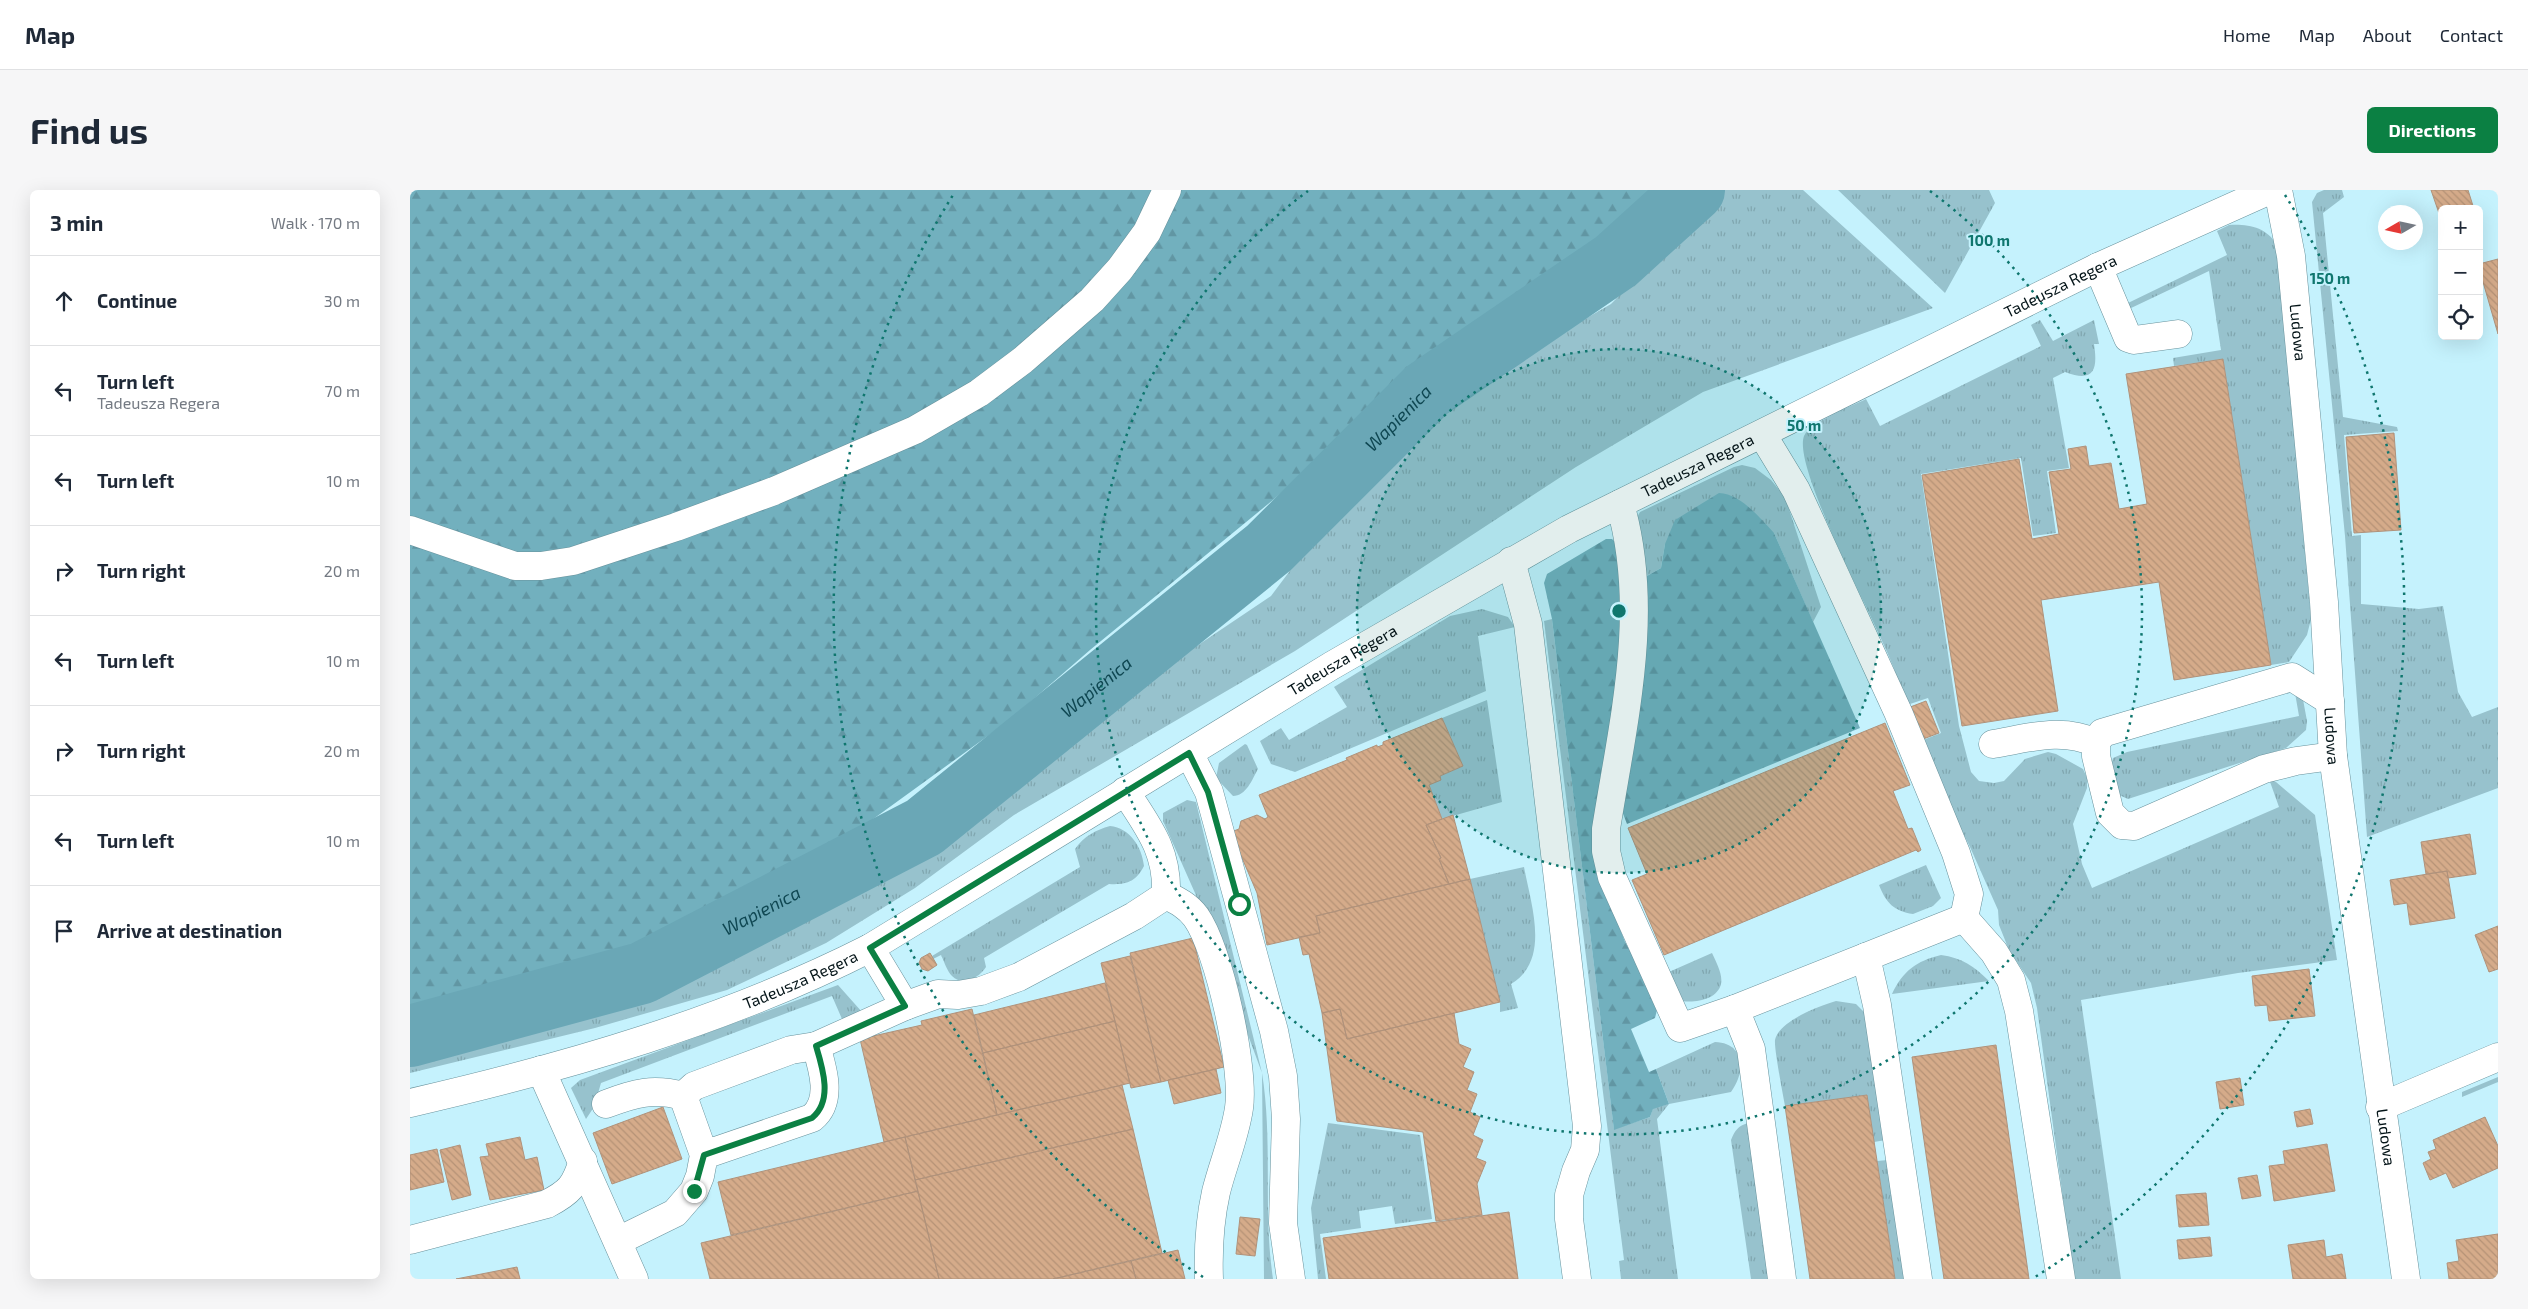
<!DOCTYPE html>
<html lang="en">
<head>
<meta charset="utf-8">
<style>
  body { margin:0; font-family:"Exo 2",sans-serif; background:#f6f6f7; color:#1f2937 }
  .controls { position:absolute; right:15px; top:15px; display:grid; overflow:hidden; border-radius:8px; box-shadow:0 5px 20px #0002 }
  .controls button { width:45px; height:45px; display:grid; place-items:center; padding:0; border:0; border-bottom:1px solid #e0e1e3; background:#fff; color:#1f2937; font:25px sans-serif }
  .compass { position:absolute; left:1968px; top:15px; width:45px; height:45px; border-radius:50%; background:#fff; box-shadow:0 5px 20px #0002; rotate:261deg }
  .stop { position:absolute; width:15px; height:15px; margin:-11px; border:4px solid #0b8043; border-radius:50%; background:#fff }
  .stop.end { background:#0b8043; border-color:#fff; box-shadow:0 1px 5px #0008 }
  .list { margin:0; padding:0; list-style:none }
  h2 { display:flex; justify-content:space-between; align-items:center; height:65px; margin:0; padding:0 20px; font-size:21px }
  h2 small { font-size:16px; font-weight:400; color:#747a83 }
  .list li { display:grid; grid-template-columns:32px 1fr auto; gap:15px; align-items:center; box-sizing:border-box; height:90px; padding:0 20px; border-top:1px solid #e0e1e3 }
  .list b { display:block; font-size:19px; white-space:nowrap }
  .list p { margin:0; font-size:16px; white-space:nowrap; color:#747a83 }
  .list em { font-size:16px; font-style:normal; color:#747a83 }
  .icon { flex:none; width:28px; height:28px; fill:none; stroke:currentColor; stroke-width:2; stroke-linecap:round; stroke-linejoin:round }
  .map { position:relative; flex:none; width:2088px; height:1089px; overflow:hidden; border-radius:8px }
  header { display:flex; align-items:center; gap:30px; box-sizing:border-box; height:70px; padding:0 25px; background:#fff; border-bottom:1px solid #e0e1e3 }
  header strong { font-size:24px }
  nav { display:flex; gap:28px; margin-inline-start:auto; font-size:18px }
  .intro { display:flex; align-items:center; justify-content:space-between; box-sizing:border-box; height:120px; padding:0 30px }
  h1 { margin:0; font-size:35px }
  .button { padding:12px 22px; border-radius:8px; background:#0b8043; color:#fff; font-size:18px; font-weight:700 }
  main { display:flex; gap:30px; padding:0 30px }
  aside { flex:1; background:#fff; border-radius:8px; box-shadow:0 5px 20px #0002 }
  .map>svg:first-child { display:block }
  .grass { fill:url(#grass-tufts) }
  .forest { fill:url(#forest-firs) }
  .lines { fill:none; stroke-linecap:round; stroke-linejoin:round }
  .river { stroke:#6aa7b6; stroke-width:62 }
  .building { fill:url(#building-back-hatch); stroke:#b0927b }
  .minor-casing { stroke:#68929c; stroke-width:29 }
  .minor { stroke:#fff; stroke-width:28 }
  .route { stroke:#0b8043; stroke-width:6 }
  .ring { fill:none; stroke:#0f766e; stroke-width:2.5; stroke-dasharray:2.5 5 }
  .labels { text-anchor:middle; stroke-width:4; stroke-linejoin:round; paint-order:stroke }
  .street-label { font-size:16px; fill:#041418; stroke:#c5f2fd }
  .water-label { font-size:18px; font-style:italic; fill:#0f4752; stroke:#c5f2fd }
  .centre { fill:#0f766e; stroke:#c5f2fd; stroke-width:2.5 }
  .ring-label { font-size:15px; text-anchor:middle; font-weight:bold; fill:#0f766e; stroke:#c5f2fd; stroke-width:4; stroke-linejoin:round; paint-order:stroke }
</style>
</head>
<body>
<header>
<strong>Map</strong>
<nav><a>Home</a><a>Map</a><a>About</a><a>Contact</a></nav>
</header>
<div class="intro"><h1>Find us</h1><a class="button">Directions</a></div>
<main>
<aside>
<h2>3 min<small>Walk · 170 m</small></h2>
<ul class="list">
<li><svg class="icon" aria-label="ahead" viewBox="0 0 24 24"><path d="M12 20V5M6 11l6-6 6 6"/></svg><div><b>Continue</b></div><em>30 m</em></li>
<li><svg class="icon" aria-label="left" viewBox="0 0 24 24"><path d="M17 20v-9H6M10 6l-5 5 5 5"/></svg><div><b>Turn left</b><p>Tadeusza Regera</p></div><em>70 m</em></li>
<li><svg class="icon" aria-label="left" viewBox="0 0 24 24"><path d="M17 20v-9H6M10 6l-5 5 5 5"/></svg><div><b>Turn left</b></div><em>10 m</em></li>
<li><svg class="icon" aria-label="right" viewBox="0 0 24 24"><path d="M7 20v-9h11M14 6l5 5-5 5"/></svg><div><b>Turn right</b></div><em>20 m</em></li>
<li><svg class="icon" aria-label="left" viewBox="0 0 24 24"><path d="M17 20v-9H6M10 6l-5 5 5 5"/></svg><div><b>Turn left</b></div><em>10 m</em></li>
<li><svg class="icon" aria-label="right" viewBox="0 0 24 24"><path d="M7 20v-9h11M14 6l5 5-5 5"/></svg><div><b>Turn right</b></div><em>20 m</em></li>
<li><svg class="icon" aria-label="left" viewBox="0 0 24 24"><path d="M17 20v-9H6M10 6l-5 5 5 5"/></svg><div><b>Turn left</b></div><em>10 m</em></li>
<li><svg class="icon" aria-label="arrive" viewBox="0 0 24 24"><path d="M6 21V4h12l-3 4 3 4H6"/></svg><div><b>Arrive at destination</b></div></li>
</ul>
</aside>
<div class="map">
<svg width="2088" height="1089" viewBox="0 0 2088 1089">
  <defs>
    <pattern id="grass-tufts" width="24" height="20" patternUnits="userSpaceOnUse" patternTransform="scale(1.25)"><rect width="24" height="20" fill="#97c2cd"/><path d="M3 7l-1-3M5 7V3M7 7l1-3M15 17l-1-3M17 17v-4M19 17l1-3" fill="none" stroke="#80a6af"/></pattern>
    <pattern id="forest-firs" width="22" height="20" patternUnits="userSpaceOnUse" patternTransform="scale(1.25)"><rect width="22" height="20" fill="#72b0be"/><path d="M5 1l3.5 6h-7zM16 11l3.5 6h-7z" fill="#6196a3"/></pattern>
    <pattern id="building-back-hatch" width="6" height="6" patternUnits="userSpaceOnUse" patternTransform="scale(1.25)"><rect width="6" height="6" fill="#d5ab8a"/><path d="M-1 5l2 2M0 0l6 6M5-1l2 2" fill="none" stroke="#b59276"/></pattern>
  </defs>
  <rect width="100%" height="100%" fill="#c5f2fd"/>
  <!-- grass -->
  <path class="grass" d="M1314,0H1393L1523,118L1293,202L1166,277L885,461L604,625L505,698L416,753L317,800L185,838L0,883V863L235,801L320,770L392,733L520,653L635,558L861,406L933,310L1085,181L1201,114Z
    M1428,0H1579L1585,13L1535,103Z
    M1914,0H1932L1934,7L1913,23L1933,227L1987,237L1988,241L1934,245L1942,346L1951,345V414L2009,419L2033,416L2048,502L2062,527L2088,517V598L1957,647L1935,346L1902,12L1907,3Z
    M1819,35C1839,34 1856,37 1867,55L1901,429L1897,445L1879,472L1861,475L1813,169L1764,176L1763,168L1811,160L1799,81L1719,119L1718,113L1817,65L1807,41Z
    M1630,130L1643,151L1684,130L1689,154H1684C1688,180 1684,193 1655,182L1643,188L1659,278L1637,281L1646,343L1623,346L1611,268L1511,284L1549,536L1561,582L1569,591L1584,593L1594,591L1615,569L1638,562L1646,564L1673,579L1677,588V598L1663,634L1672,674L1682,698L1869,617L1859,589L1866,592L1905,625L1927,770L1828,783L1671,810L1711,1089H1664L1627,818L1621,793L1599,760L1589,735L1588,720L1560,657L1508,552L1531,543L1518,508L1494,516C1491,503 1488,488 1483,476C1468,435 1382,278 1394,246C1400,232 1442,216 1456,209L1470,236L1631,156L1621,135Z
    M1332,275L1345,278L1361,290L1375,307L1411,417L1403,432L1364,343L1255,354L1251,378L1230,390L1226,329L1230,322L1324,277Z
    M1072,419L1098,427L1105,437L1068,446L1076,501L885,582L861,574L850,551L871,538L879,550L937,517L924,497L1040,426Z
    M1142,429L1204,939L1240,927L1243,918L1259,914L1246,879L1305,852C1335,853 1336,882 1321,902L1259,914L1247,929L1268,1089H1211L1209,1071L1214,1070L1134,431Z
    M1885,503L1892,504L1897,531L1896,540L1876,558L1718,609L1709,605L1700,579L1703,568L1717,562L1889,526Z
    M1077,510L1092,612L1032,629L1019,595L1030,586L1053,576L1032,528Z
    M835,554L837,555L848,579C842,590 836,606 823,606L806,588L809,573Z
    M777,610L786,612L852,883C863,951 853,1021 863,1089H854L852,883L789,712L753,631V623Z
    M700,636C720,638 732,657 734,676C726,692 716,695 699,694L574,768L576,777C570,787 553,797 542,786C537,781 534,771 531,765L523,769L522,766L670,677L665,659C674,646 686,640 700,636Z
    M1516,675L1531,708L1523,716L1503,724C1484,721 1476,713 1469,695Z
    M1114,677C1121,715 1141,770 1101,794L1108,818L1090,822V812L1060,689Z
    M1302,763C1306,772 1313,784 1311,794C1307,811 1281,814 1267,810L1252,785Z
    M1531,765C1552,768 1564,776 1579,791L1482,804C1493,781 1506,771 1531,765Z
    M428,795L452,822L436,831L432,829L422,806L191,893L184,917L176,929L161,898L170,890Z
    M1426,811L1446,814L1456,824L1476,950L1464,952L1457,905L1375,916C1373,904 1364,859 1365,850C1369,831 1409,816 1426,811Z
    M2088,887V892L2052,907V902Z
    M918,933L1010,945L1022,1029L985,1034L982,1016L949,1021L951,1038L910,1044L916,1089H908L901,1018Z
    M1338,933L1361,1089H1341L1321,950C1325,940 1328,936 1338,933Z
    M1478,970L1496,1089H1485L1467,971Z"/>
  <!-- forest -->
  <path class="forest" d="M0,0H1256L992,195L863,310L680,460L597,532L459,632L233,753L0,818Z
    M1309,303C1331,304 1350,328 1364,343L1450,538L1217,634L1210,616L1230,390L1251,378L1255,354L1265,330Z
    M1196,349H1202L1207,354L1215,399L1194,696L1215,752L1237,791L1247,820L1245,828L1221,839L1239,882L1246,879L1259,914L1243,919L1240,927L1204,940L1142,429L1134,393L1137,384Z"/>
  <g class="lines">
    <!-- river -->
    <path class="river" id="s1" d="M0,846L232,783L514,637L859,358L1017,200L1206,71L1284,0"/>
  </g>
  <!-- building -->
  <path class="building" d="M2021,0H2058L2064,19H2032V32Z
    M2088,69V144L2069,78V74Z
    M1813,169L1861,475L1764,490L1749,392L1631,410L1648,521L1552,536L1512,285L1609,269L1622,349L1649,344L1639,282L1661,279L1658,259L1676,256L1679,276L1701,273L1709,319L1737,314L1716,184Z
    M1984,243L1991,340L1944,343L1936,247Z
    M1516,511L1529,543L1508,551L1495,519Z
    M1032,528L1053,576L1030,586L1031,590L1019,595L1032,629L1016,635L1031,668L1029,669L1039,694L906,726L910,743L857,755L847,703L821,642L829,639L831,631L847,625L855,629L858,627L849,605L937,570L936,568L967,555V557L973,555V552Z
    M1475,533L1500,595L1483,601L1498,639L1502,638L1511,660L1508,662L1506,660L1254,765L1222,690L1237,684L1218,638Z
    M1043,625L1060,689L1039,694L1029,669L1031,668L1016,635Z
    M2060,644L2066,684L2038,688L2037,681L2016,684L2011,652Z
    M2037,681L2045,728L2000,735L1997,713L1984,715L1980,690Z
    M1060,689L1090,812L937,849L930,819L912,823L899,764L893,765L889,747L910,743L906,726Z
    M2088,736V779L2079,782L2065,745Z
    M783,748L814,877L751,892L720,763Z
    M520,763L527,775L518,781L512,779L509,773L511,768Z
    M720,766L751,892L721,898L691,773Z
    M1899,779L1905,826L1859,831L1857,815L1845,816L1842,786Z
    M695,793L705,831L573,863L564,825Z
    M562,819L587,925L474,952L450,849L512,835L511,831Z
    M930,819L937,849L1044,823L1049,854L1061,859L1053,877L1064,882L1057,900L1067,904L1060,922L1070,927L1063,945L1073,950L1066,968L1076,972L1067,994L1072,1025L1026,1031L1013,942L927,931L912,823Z
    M705,831L720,893L587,925L573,863Z
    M1586,855L1619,1089H1534L1502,867Z
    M806,879L811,903L764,914L758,890Z
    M1830,888L1834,915L1810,919L1806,892Z
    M712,895L723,939L505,990L495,947Z
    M1457,905L1485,1089H1400L1375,916Z
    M253,917L272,969L202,994L183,943Z
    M1900,919L1903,934L1887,937L1884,922Z
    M2075,927L2088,956V978L2043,998L2036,983L2020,990L2013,973L2021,969L2018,962L2026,959L2023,950Z
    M723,939L752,1063L643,1089H529L505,990Z
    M110,947L115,970L127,967L134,1000L80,1010L70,967L79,966L76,954Z
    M495,947L508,1001L321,1045L308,992Z
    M1917,954L1925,1001L1864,1011L1859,976L1875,974L1873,961Z
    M50,955L61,1005L42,1010L30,960Z
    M27,959L34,992L0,1000V965Z
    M1847,985L1851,1006L1832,1009L1828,988Z
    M508,1001L529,1089H300L291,1053Z
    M1796,1003L1799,1035L1769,1037L1766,1005Z
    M1099,1022L1108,1089H919L913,1048Z
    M830,1027L850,1029L845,1066L826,1064Z
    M2088,1044V1089H2039L2037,1073L2049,1071L2046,1050Z
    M1800,1047L1802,1066L1769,1069L1767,1050Z
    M1914,1050L1916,1067L1932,1064L1936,1089H1883L1878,1055Z
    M768,1060L775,1089H726L721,1071Z
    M721,1071L726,1089H643Z
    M107,1077L110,1089H46Z"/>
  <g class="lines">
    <defs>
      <g id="minor">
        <path id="s2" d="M1868,0L1881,66L1914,412L1923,566L1996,1089"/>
        <path d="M1688,77L1718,148L1724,150L1768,144"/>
        <path d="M1210,314C1241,421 1213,532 1196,639V661L1202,687L1270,838L1325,819L1554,728L1559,704L1546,663L1488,522L1386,300L1352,244"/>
        <path d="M0,340L105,376H131L163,371L266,337L364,301L505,240L569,203L613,170L682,110L710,79L737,42L757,0"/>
        <path d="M1101,371L1118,434L1177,936L1175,960L1166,981L1159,1005V1029L1167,1089"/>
        <path d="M1920,511L1882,487L1692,543L1686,553V566L1700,623L1712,635L1724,636L1854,579L1886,571L1923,566"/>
        <path d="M1583,554C1619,548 1652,537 1686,553"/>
        <path d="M779,563L799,602L864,841L873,886L876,929L873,1033L881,1089"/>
        <path d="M715,601C738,637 758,660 756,705C768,711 778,716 786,727C809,759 835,879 829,918C825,946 813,974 806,1002C800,1029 798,1061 799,1089"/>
        <path d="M1554,728L1584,762L1601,790L1609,821L1651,1089"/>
        <path d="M460,758L495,816"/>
        <path d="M1456,767L1467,815L1508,1089"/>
        <path d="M1325,819L1341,859L1372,1089"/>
        <path d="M406,856L495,816L528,804L548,805L571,801L609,787L724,726L756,705"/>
        <path d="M131,880L224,1089"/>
        <path id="s3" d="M0,913C157,877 316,831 460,758L921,476L1159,339L1688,77L1860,0"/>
        <path d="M196,914C225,903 243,898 273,906"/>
        <path d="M1970,917L2088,867"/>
        <path d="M0,1050L137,1014C160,1002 165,996 173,971"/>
        <path d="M208,1051L265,1023L284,1001L290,986L294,965L273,906L284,896L381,860L406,856C413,879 423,911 402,928L294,965"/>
      </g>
    </defs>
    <!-- minor casing -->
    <use href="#minor" class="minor-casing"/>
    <!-- minor -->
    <use href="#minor" class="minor"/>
  </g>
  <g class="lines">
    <!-- route -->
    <path class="route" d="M284,1001L294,965L402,928C423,911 413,879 406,856L495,816L460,758L779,563L798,602L829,714"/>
  </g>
  <!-- distance rings -->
  <circle cx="1209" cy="421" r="262" fill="#0f766e" fill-opacity=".12"/>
  <g class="ring">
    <circle cx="1209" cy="421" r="262"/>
    <path d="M1520 1A523 523 0 1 1 898 1"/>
    <path d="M793 1087A785 785 0 0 1 543 5M1875 5A785 785 0 0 1 1625 1087"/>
  </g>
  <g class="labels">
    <!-- street labels -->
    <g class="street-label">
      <text dy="6" stroke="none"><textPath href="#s3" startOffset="1850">Tadeusza Regera</textPath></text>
      <text dy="6" stroke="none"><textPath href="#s2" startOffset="144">Ludowa</textPath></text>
      <text dy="6" stroke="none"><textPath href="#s3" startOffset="1445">Tadeusza Regera</textPath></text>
      <text dy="6" stroke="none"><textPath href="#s3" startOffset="1040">Tadeusza Regera</textPath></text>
      <text dy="6" stroke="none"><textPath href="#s2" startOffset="549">Ludowa</textPath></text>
      <text dy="6" stroke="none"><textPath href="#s3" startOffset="410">Tadeusza Regera</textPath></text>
      <text dy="6" stroke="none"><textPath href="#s2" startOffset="954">Ludowa</textPath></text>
    </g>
    <!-- water labels -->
    <g class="water-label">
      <text dy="6" stroke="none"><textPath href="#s1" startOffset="1185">Wapienica</textPath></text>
      <text dy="6" stroke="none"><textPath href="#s1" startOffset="780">Wapienica</textPath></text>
      <text dy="6" stroke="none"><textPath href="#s1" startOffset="375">Wapienica</textPath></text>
    </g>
  </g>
  <circle cx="1209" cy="421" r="8" class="centre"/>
  <g class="ring-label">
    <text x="1579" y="56">100 m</text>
    <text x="1920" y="94">150 m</text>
    <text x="1394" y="241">50 m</text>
  </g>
</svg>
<div class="controls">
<button>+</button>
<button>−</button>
<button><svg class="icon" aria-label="locate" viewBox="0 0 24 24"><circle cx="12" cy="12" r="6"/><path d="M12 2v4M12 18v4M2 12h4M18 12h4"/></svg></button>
</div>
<svg class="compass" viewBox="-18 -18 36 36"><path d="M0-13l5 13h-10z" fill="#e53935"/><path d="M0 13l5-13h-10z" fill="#747a83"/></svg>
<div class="stop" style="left:829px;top:714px"></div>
<div class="stop end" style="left:284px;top:1001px"></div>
</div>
</main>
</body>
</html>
